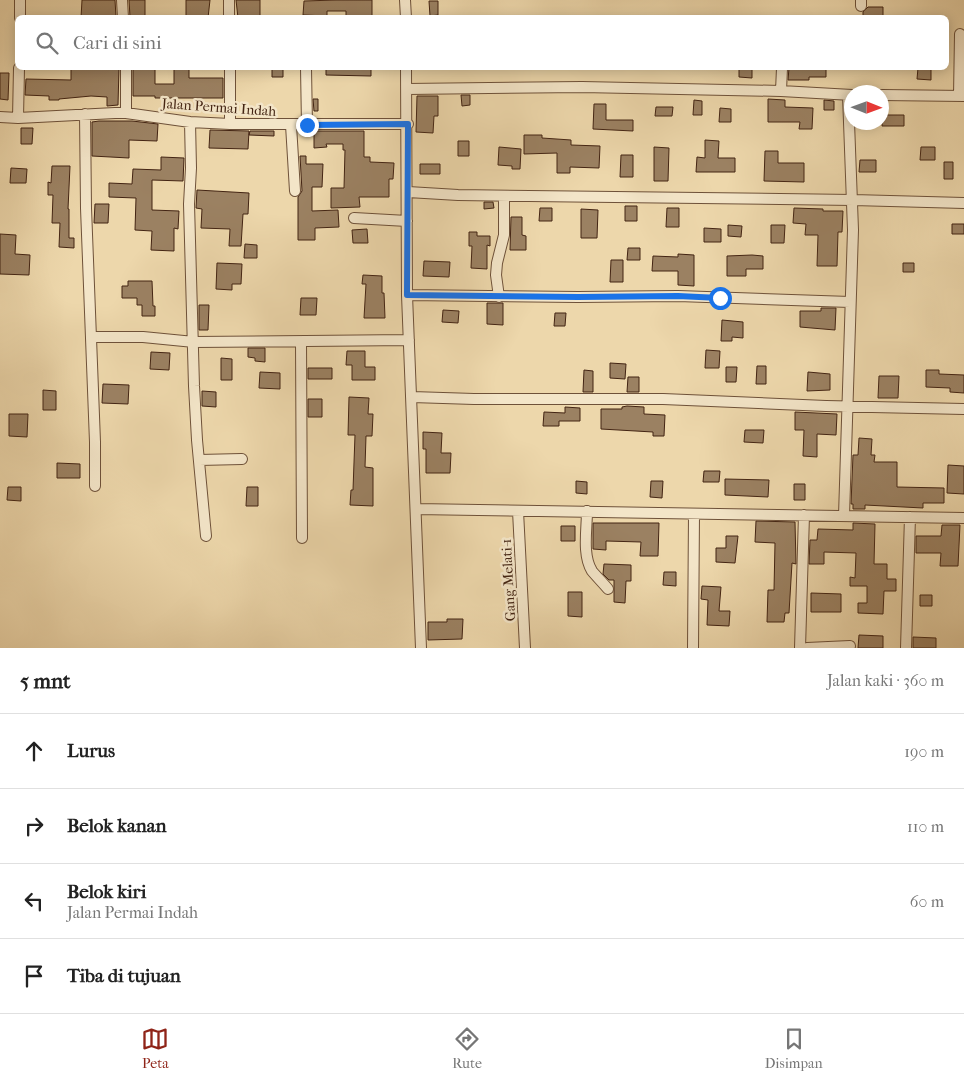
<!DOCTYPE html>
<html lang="id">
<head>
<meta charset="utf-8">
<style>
  body { margin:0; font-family:"IM FELL French Canon",serif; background:#f6f6f6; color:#222 }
  .compass { position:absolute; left:844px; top:85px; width:45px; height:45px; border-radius:50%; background:#fff; box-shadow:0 2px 12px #0003; rotate:91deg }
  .stop { position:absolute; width:15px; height:15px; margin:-11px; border:4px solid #1a73e8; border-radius:50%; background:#fff }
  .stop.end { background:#1a73e8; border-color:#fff; box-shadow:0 1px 5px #0008 }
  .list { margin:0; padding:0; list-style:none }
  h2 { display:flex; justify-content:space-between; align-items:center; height:65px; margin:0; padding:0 20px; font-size:21px }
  h2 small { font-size:16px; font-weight:400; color:#767676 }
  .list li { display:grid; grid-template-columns:32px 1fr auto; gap:15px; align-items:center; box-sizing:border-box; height:75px; padding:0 20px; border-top:1px solid #e0e0e0 }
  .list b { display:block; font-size:19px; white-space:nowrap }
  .list p { margin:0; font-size:16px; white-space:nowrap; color:#767676 }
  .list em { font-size:16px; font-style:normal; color:#767676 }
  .icon { flex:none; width:28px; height:28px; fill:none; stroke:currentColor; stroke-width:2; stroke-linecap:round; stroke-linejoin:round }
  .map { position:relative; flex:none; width:964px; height:648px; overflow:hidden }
  .search { position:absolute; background:#fff; box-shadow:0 2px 12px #0003; left:15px; right:15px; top:15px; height:55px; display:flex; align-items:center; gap:12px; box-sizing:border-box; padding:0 18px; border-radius:8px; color:#767676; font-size:19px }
  .sheet { height:365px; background:#fff }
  nav { display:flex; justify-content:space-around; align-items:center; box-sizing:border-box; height:70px; border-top:1px solid #e0e0e0; background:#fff; font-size:14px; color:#767676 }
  nav a { display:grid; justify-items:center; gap:2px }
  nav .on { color:#8f2418 }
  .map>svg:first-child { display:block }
  .building { fill:#9b8162; stroke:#432413 }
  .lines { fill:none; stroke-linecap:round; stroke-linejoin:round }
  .minor-casing { stroke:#6e5139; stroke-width:12 }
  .minor { stroke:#f3e5c8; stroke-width:10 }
  .route { stroke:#1a73e8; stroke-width:6 }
  .labels { text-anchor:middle; stroke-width:5; stroke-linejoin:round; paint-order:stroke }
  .street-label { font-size:14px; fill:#432413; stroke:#f3e5c8 }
</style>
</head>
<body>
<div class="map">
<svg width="964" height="648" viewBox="0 0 964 648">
  <rect width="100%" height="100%" fill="#edd7ab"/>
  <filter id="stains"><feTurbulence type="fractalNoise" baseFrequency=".004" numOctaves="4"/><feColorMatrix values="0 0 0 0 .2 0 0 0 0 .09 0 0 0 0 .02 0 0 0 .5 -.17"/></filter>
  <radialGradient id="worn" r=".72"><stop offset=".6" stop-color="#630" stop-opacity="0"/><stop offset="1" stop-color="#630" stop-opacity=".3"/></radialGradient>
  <!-- building -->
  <path class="building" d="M82,0H115L116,17L81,18Z
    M129,0H145V17H130Z
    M186,0H210L208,18H186Z
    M236,0H260V18H238Z
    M336,0H372V18H346V11H327V16L303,15L304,1Z
    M429,1H438V15L430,16Z
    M868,7H883V18H863V12Z
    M71,68H119L118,105L107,106V97L91,96L59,99V100H49V96L25,95L26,79L71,80Z
    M133,68H155V84H174V68H189V78H223V98H155V96H133Z
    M272,68H283V77H272Z
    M326,68H371V76L326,75Z
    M739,68H752V78L739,77Z
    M789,68H826V77H809V80H788Z
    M918,68H931V80L917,79Z
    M0,73H9L8,100L0,99Z
    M461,95H470V105L462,106Z
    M417,96H438V116H434L433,133L416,132Z
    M313,99H318V111H314Z
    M768,99L785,100V107L813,108L812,129H799L800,122H768Z
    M694,100L702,101V115H693Z
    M824,100L834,101V110H824Z
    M594,104H606V120H633V131L593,129Z
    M656,107H673L672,116H655Z
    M720,108L731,109V122H719Z
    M883,115H904V126H882Z
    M99,121H132L158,124L157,141L129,140V158L92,156V122Z
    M21,128H33L32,144H21Z
    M210,130L249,131L248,149L209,148Z
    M250,131H274V136L249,135Z
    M314,131H364V157H370V162L394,163L393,179H389V197H359L360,207L331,208V188H344L345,150H343V144H326L327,147L314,148Z
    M524,135H542V138L571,140V145L600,146L599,168L570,167V173H557V153L524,154Z
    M705,140L719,141L718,158H735V172H696L697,157L705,158Z
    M458,141H469V156H458Z
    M499,147L521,149L520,169H512V166L498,165Z
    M654,147L669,148L668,181H654Z
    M921,147H935V160H920Z
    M765,151H778V163H804V182L764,181Z
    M621,155H633V177H620Z
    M300,156H306V164H323L322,187H312V211L338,210L339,227L315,228V240H298V197L302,191Z
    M161,157L184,158L183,181L152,180V210L179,211L178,229L174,228V251L151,250L152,231L135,230L136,198L109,197V183L132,184L133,169L161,170Z
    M860,160H876V172H859Z
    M944,162H953V179H944Z
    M420,164H440V174H420Z
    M52,166H70L68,209H69V238H74V248L59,247L60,223H52L53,195H48V182L51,183Z
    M11,168L27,169L26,183H10Z
    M197,190L249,193L248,214H243L241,246H229L230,229L201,228L202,209L196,208Z
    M484,202H493L494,208L484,209Z
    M95,204H109L108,223H94Z
    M625,206H637V221H625Z
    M540,208H552V221H539Z
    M667,208H679V227H666Z
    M794,208L823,209V211H843L842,232H838L837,266H817L818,235H805L806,224L793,223Z
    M581,209L598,210L597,238H581Z
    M511,217H522V235L526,236V250H510Z
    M952,224H964V234H952Z
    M728,225L742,226L741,237L728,236Z
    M771,225H785L784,243H771Z
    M704,228L721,229V242H704Z
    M367,229L368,243H353L352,230Z
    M469,232H477V236H490V246L487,245V269L471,268L472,246H469Z
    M0,234L16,235L15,254L30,255L29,275L0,274Z
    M245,244L257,245V258H244Z
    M628,248H640V260H627Z
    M678,254L694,255V286L678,285V271H652L653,256L678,257Z
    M752,255L763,256V269H746V276H727V256Z
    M611,260H623V282H610Z
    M424,261L450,262L449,277L423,276Z
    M217,263L242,264L241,284H232V290L216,289Z
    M903,263H914V272H903Z
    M363,275L382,276V293H384L385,318H364L366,284H362Z
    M128,281H152L153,306H155V316H142V305H137V298H122V286H128Z
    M301,298H317L316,315H300Z
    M487,303H503V325L487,324Z
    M199,305H209L208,330H199Z
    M821,308H836L835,330L800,327V311H821Z
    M443,310L459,311L458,323L442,322Z
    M555,313H566L565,326H554Z
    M722,320L743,322V338L732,337V341H721Z
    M248,348H265V362L255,361V358L248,357Z
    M706,350L720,351L719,368H705Z
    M347,351H365V367H375V380H352V365H346Z
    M151,352L170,353L169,370L150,369Z
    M221,358L232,359V380H221Z
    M610,363L626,364L625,379L610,378Z
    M757,366H766V384H756Z
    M726,367H737L736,382H726Z
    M308,368H332V379H308Z
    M584,370L593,371V392H583Z
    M926,370H939V374L964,375V393L950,392V388L926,387Z
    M260,372L280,373V389L259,388Z
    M808,372L830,374V390L807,391Z
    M879,376H899L898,398H878Z
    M628,377H639V392H627Z
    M103,384L129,385L128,404L102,403Z
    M43,390L56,391V410H43Z
    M202,391L216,392V407L202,406Z
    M349,397L369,398L368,414H373L372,436H366L365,467L373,468V506L350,505L351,490H353L355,435H348Z
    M308,399H322V417H308Z
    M627,406L644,407V414L665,415L664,436H653V432L601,429V409H622V407Z
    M565,407L580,408V421H559V426H543L544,412L565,413Z
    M795,412L837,414L836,435L817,434V457L803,456L804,430H795Z
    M9,414H28L27,437L9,436Z
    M745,430H764L763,443L744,442Z
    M423,432L442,433L441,453H451L450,473H426V449H423Z
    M859,438L872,439L871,455H875L874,462H897V487L944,488V503H923V508L865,505V509H853V504H851L853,455H858Z
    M57,463L80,464V478H57Z
    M948,465L964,466V494L947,493Z
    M704,471H720L719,482H703Z
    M725,479L769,480L768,497L725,495Z
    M576,481L587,482V494L576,493Z
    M651,481H663L662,498L650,497Z
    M794,484H805V500H794Z
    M8,487H21V501L7,500Z
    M247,487H258V506H246Z
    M756,521L795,522L796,564L792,563L789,613H785L784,622H767L768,590H774L775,543L755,542Z
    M593,523H659L658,556H640L641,542L606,541V550L593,549Z
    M853,523L875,524L874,564H887V579H896V591H884L883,614L858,613V603H867V586H850V577L855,578L856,553L824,552V564H809L810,540H817L818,529L853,530Z
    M942,525H960L958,566H940L941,553H916V536H941Z
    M561,526H575V541H561Z
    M726,536H738L735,563L716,562V548H726Z
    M604,564L631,565V581H626L625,603L614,602V580H609L603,574Z
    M664,572H676V586L663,585Z
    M702,586L721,587L719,611H730L729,626L707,625L708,600L701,599Z
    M568,592H582V617L568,616Z
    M811,593L841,594V612H811Z
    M920,595H932V606H920Z
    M447,619H463L462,639L428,640V622H447Z
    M859,635L883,636V648H858Z
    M913,637L936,638V648H913Z"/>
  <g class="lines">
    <defs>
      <path id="minor" d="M20,0V18
        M122,0L123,18
        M229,0V18
        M405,0L406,18
        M861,6V0
        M230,68V124
        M306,68L307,125
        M406,68L407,295L421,648
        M407,89L582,87L781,91L852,95
        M781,91L782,68
        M882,95L964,96
        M959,96L960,34
        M126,113V68
        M85,114L86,208L95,442V486
        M0,117L18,118L115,113H126L190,122L230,124H408
        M18,118L19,68
        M190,122L191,168L189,204L194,386L197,440L206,536
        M291,125L295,191
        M408,192L458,195L853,200L964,203
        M354,218L407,221
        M407,295L578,297L678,296L850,302
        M499,297L496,275L497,263L504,235V196
        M92,337H143L194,342L409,340
        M301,342L302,538
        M412,397L474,399H663L826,406L964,409
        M199,460L242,459
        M416,509L964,518
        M518,511L525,648
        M587,511C587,529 582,555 592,571C597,577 603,583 608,589
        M844,516L853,230L848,95
        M693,648L694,514
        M800,648L804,515
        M807,648L850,646
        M906,648L910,517"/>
    </defs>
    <!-- minor casing -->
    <use href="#minor" class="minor-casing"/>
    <!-- minor -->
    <use href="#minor" class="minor"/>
  </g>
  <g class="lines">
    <!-- route -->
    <path class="route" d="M307,125L408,124L407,295L578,297L678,296L720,298"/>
  </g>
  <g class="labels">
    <!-- street labels -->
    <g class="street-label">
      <text transform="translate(219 107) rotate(4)" y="5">Jalan Permai Indah</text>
      <text transform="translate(508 580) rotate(-93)" y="5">Gang Melati-1</text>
    </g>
  </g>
  <rect width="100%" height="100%" filter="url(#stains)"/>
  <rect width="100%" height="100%" fill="url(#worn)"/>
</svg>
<svg class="compass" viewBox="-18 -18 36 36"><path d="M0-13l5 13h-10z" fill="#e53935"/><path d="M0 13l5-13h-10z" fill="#767676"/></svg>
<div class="stop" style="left:720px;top:298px"></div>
<div class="stop end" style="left:307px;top:125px"></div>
<div class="search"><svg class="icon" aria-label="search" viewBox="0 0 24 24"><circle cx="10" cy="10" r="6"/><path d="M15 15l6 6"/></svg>Cari di sini</div>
</div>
<section class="sheet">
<h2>5 mnt<small>Jalan kaki · 360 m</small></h2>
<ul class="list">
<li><svg class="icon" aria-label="ahead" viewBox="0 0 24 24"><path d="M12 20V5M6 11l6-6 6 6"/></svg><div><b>Lurus</b></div><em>190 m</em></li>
<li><svg class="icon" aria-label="right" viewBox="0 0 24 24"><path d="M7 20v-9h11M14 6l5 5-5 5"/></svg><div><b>Belok kanan</b></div><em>110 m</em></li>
<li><svg class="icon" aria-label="left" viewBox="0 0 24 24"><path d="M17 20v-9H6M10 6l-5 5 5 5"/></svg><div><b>Belok kiri</b><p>Jalan Permai Indah</p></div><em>60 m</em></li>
<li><svg class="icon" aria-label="arrive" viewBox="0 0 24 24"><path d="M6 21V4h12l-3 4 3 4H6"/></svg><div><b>Tiba di tujuan</b></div></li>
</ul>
</section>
<nav>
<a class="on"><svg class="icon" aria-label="map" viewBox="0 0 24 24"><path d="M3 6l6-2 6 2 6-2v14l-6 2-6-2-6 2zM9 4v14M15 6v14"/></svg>Peta</a>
<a><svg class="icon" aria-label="directions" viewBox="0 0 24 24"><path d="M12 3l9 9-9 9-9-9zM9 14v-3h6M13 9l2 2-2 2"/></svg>Rute</a>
<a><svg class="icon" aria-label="saved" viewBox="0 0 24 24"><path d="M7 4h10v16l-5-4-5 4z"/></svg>Disimpan</a>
</nav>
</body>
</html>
